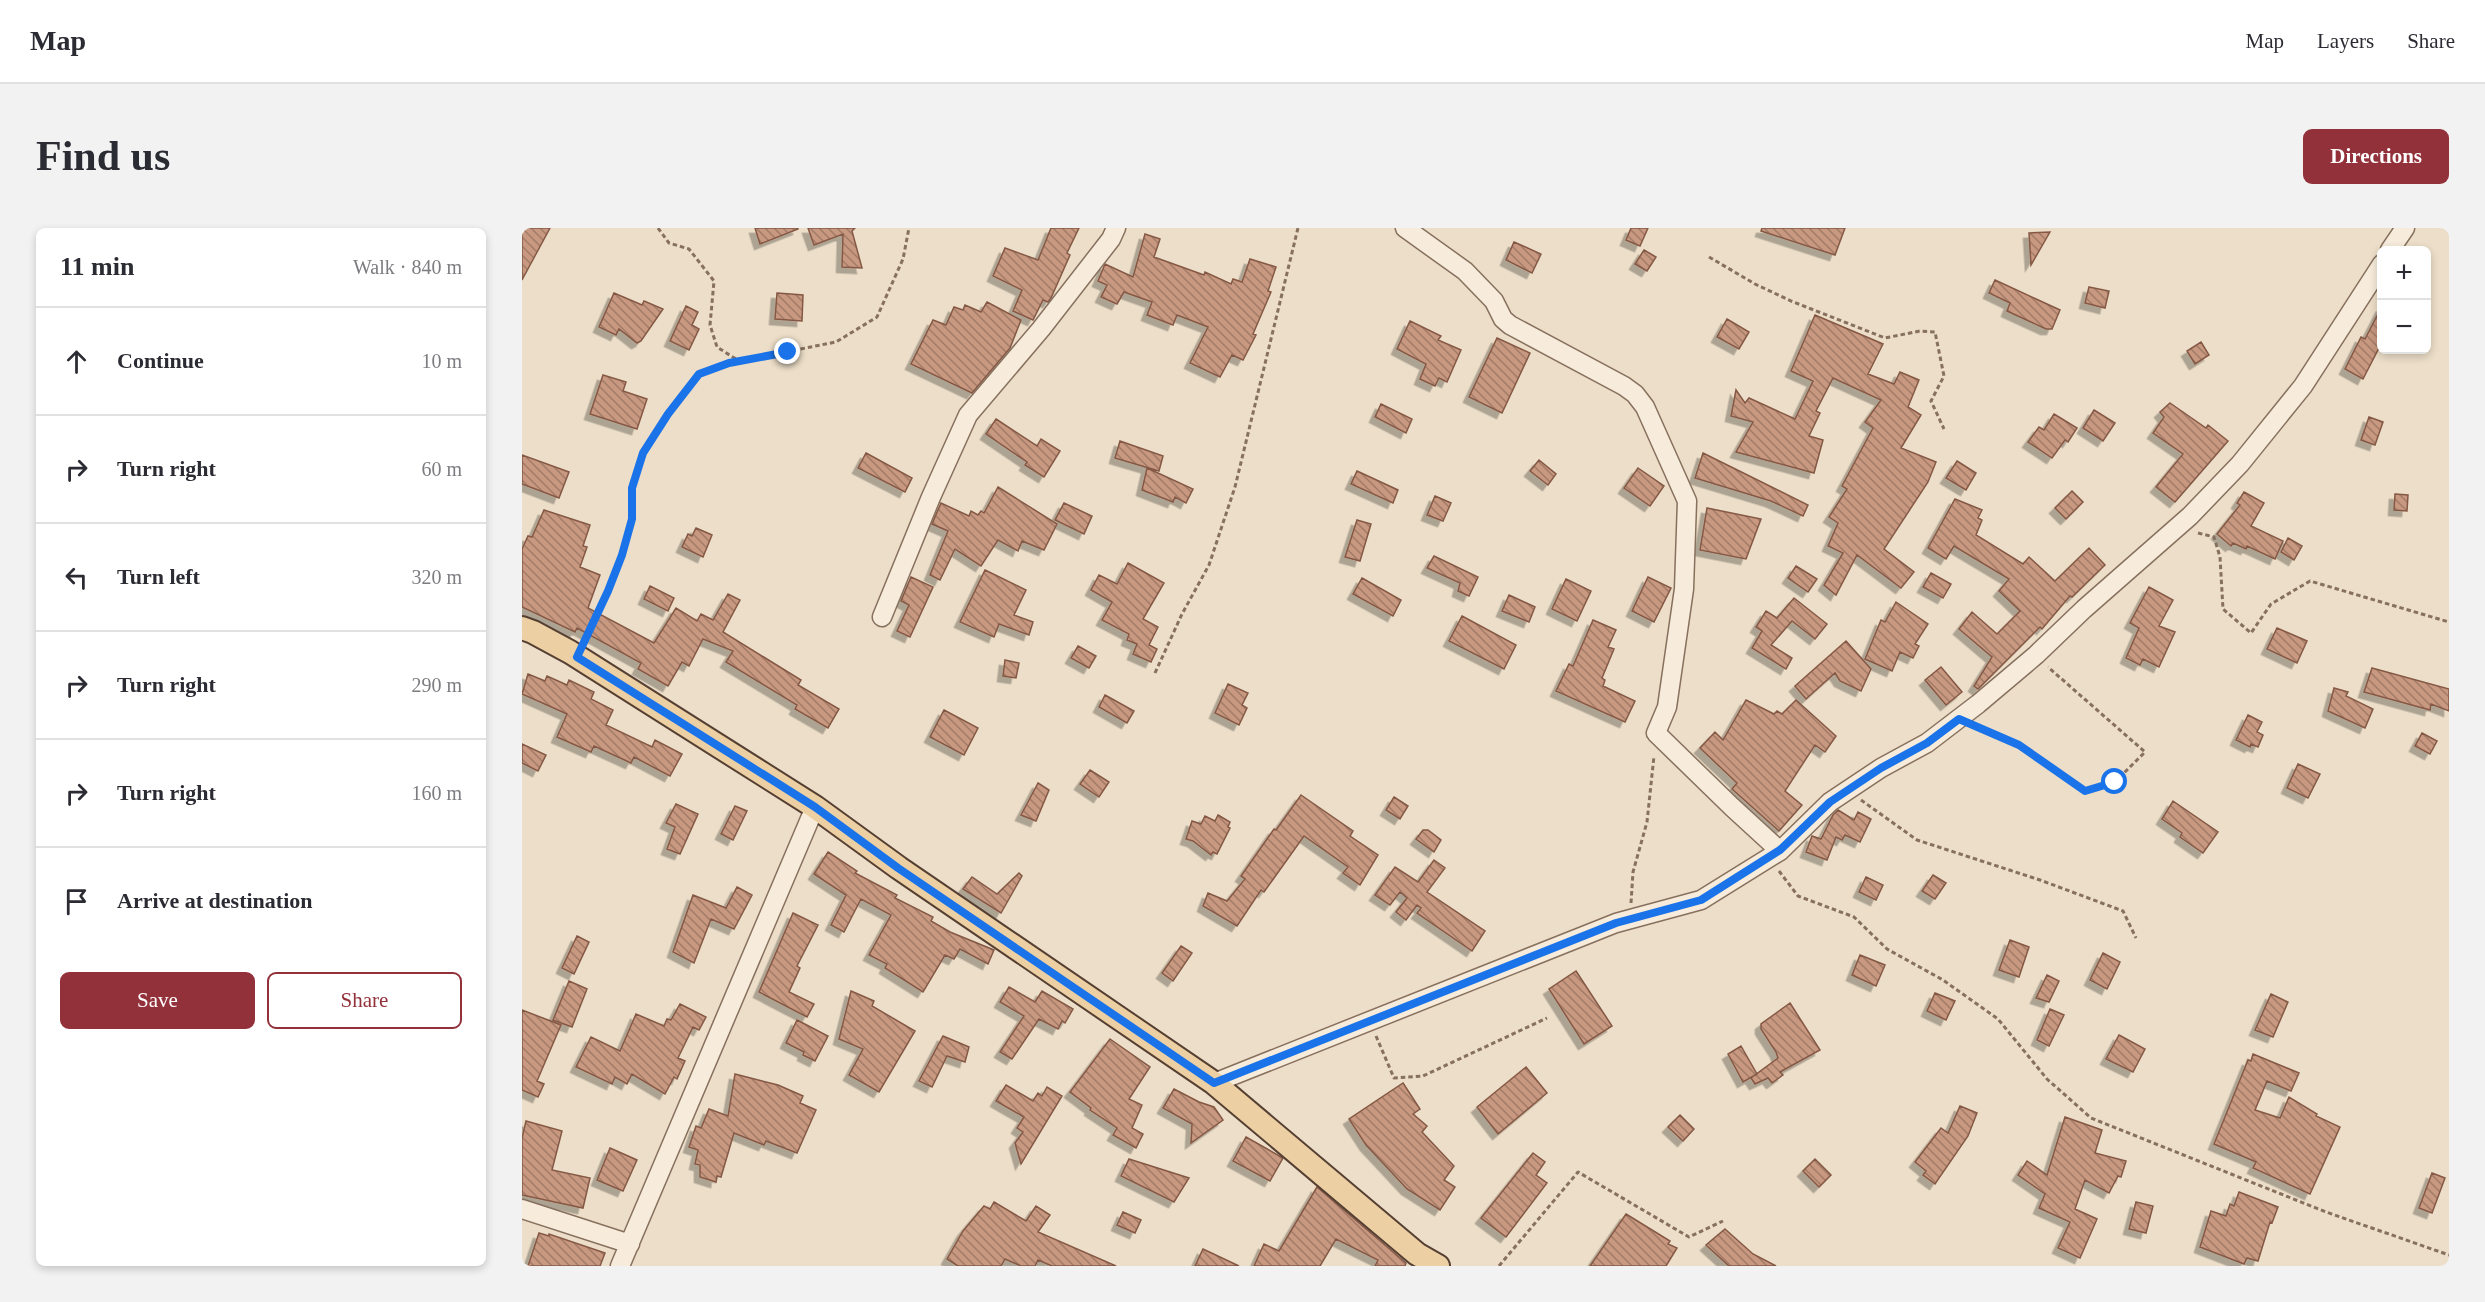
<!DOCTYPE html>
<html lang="en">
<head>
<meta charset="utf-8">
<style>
  body { margin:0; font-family:Georgia,serif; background:#f2f2f3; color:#2b2b33 }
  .controls { position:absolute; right:18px; top:18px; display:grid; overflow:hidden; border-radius:9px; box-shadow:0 3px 9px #0003 }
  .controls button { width:54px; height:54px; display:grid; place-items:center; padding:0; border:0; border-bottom:2px solid #e1e1e2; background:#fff; color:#2b2b33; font:30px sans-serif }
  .stop { position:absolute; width:18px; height:18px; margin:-14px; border:4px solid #1a73e8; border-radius:50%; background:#fff }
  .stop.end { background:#1a73e8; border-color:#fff; box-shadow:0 2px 6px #0008 }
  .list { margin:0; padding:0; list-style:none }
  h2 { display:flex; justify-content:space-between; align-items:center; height:78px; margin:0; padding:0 24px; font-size:26px }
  h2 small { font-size:20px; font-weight:400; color:#7c7c81 }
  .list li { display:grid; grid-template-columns:39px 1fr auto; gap:18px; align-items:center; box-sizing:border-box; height:108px; padding:0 24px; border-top:2px solid #e1e1e2 }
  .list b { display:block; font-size:22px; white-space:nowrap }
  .list em { font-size:20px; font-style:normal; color:#7c7c81 }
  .actions { display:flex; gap:12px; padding:18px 24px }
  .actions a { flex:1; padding:14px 0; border:2px solid #93313a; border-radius:9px; text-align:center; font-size:21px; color:#93313a }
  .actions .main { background:#93313a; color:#fff }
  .icon { flex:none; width:33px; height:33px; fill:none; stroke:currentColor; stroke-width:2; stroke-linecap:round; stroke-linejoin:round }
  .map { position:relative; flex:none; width:1927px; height:1038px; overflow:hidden; border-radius:9px }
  header { display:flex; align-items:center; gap:36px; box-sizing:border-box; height:84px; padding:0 30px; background:#fff; border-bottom:2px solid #e1e1e2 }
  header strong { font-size:28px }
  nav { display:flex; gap:33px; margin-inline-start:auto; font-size:21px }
  .intro { display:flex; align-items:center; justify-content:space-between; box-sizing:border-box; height:144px; padding:0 36px }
  h1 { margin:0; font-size:42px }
  .button { padding:15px 27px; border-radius:9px; background:#93313a; color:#fff; font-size:21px; font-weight:700 }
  main { display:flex; gap:36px; padding:0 36px }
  aside { flex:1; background:#fff; border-radius:9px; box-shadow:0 3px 9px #0003 }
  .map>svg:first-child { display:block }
  .building { fill:url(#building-back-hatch); stroke:#855945; stroke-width:1.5; filter:url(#shadow) }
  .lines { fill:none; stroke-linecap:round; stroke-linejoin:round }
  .minor-casing { stroke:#87705e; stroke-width:21 }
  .major-casing { stroke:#553f32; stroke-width:26 }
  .path { stroke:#87705e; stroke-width:3; stroke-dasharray:4.5 3; stroke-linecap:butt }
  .minor { stroke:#f7ecdb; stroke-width:18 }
  .major { stroke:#eccfa3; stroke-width:22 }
  .route { stroke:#1a73e8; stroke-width:8 }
</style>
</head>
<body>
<header>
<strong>Map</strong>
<nav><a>Map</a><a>Layers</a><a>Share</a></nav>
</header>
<div class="intro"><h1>Find us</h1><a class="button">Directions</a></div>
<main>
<aside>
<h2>11 min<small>Walk · 840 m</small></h2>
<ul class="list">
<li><svg class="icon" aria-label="ahead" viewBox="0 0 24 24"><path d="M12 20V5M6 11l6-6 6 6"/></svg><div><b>Continue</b></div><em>10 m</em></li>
<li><svg class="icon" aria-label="right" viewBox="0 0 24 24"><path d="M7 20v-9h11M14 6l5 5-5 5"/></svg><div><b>Turn right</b></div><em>60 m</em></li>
<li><svg class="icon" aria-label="left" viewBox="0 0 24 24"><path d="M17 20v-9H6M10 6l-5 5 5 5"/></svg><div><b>Turn left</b></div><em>320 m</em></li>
<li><svg class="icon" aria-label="right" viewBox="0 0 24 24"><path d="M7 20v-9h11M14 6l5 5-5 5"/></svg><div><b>Turn right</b></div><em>290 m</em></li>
<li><svg class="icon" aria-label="right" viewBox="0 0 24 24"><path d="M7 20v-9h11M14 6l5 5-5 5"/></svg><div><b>Turn right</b></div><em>160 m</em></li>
<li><svg class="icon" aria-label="arrive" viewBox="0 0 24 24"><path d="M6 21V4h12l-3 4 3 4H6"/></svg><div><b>Arrive at destination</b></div></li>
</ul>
<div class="actions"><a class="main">Save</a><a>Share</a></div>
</aside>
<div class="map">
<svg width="1927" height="1038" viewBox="0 0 1927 1038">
  <defs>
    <pattern id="building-back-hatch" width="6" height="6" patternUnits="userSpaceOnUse" patternTransform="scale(1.5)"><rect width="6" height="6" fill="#c89880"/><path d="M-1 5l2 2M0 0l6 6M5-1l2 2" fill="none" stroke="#a37c68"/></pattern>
    <filter id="shadow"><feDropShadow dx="-5.5" dy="5.5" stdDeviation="0" flood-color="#0004"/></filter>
  </defs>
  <rect width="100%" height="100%" fill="#ecdec8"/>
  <!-- building -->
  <path class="building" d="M0,0H28L0,52Z
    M233,0H276V1L238,16Z
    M286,0H333L330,3L340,40L320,39L321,6L292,17Z
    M529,0H557L545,25L548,27L529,70L526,74L521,72L511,92L491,83L500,62L471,48L483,20L516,32Z
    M1109,0H1126L1118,18L1104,12Z
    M1240,0H1323L1313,27L1239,3Z
    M1528,4L1509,37L1507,5Z
    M623,6L638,11L632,29L682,47L683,44L709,56L711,51L720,54L728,31L754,39L746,63L749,64L731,106L734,107L721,132L710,127L698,149L668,135L686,99L655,87L651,97L625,87L630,74L602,64L595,76L579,69L585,57L576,53L583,36L611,49Z
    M992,14L1019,26L1010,45L984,32Z
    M1122,22L1134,29L1125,43L1113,36Z
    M1473,52L1538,82L1530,101H1524L1485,83L1488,75L1467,65Z
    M1567,59L1587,63L1583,80L1563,75Z
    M92,65L120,77L122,73L141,81L119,113L115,115L97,101L94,107L77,99Z
    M255,65L281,67L280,93L253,91Z
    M465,74L499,92L488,120L450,165L389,136L411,92L424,97L432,79L441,82L443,77L459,84Z
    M164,78L176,84L170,97L177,101L167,122L148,113Z
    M1860,78V114L1841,151L1823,141L1839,109L1843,111Z
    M1293,87L1361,116L1346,146L1372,156L1378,144L1397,152L1386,179L1399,187L1379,220L1414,234L1406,254L1362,321L1392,344L1379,360L1335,327L1314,367L1302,357L1321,325L1306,318L1316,295L1307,289L1325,261L1320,258L1351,200L1343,194L1359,172L1311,150L1294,183L1298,185L1287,208L1301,212L1292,245L1214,224L1231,194L1209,188L1214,162L1223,175L1227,170L1273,191L1291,153L1269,143Z
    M1205,91L1227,104L1217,121L1195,109Z
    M888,93L919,108L916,112L939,122L925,154L917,150L913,158L898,151L904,136L875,121Z
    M975,110L1008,125L980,185L947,169Z
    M1679,114L1687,127L1673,136L1665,123Z
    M81,147L104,154L101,163L125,171L115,201L68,186Z
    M1648,175L1684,200L1686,197L1706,213L1653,274L1634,259L1661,226L1631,205L1642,189L1638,184Z
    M859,176L890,191L884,205L853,189Z
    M1572,182L1593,195L1581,213L1561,200Z
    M1532,186L1555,200L1546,214L1543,212L1530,230L1506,214L1517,199L1522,202Z
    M1847,189L1861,194L1853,217L1839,212Z
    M474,191L515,218L519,211L538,223L522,249L503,237L505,234L464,206Z
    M598,213L641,228L637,243L593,230Z
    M344,225L390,250L383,264L336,240Z
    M1181,225L1286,277L1281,288L1249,273L1173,250Z
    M0,227L47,244L37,270L0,256Z
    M1017,232L1034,246L1026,257L1008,243Z
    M1435,233L1454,245L1444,262L1424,250Z
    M625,240L671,261L664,275L653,269L651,274L620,262Z
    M1116,240L1142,258L1128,278L1102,260Z
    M835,243L876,262L871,275L829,256Z
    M476,259L535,296L522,322L500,313L496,323L476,312L459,338L433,321L418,352L408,347L426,303L410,296L419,275L447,288L449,283L456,287L459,283L462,285Z
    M1550,263L1561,274L1544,291L1533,280Z
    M1722,264L1742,275L1729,298L1761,313L1753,331L1725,318L1724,321L1711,315L1709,318L1695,306L1718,277L1715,275Z
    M1873,266L1886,267L1885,283L1872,282Z
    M913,268L929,275L921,293L905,287Z
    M1433,271L1460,282L1456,290L1460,292L1454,307L1501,336L1507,329L1533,353L1567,320L1583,337L1550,369L1548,368L1520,401L1518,399L1456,461L1452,458L1470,429L1437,401L1450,384L1475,406L1498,383L1477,363L1487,351L1432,318L1424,331L1406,320Z
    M542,275L570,288L562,306L533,292Z
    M1185,280L1239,291L1224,331L1178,322Z
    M22,282L68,297L61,318L65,319L58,339L78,347L66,380L132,415L154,380L175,393L179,386L191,392L206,366L218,372L201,404L279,452L276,457L317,481L306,500L273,481L275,477L204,434L211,423L181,411L167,438L160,434L146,458L116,441L119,435L55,400L53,404L0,379V321L6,308L10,309Z
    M835,292L849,296L838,333L823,329Z
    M174,300L190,307L181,329L160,319L166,306L170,308Z
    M1766,310L1780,318L1772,332L1759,324Z
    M912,328L956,349L947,368L936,363L938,355L905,340Z
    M606,335L642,355L621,391L636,399L627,417L635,421L629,434L611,426L615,416L605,412L607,406L580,392L590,374L569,362L577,347L595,356Z
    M1274,338L1295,351L1286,364L1266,350Z
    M463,342L504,362L492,387L511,394L507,407L477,396L472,409L438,394Z
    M1409,345L1429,356L1421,370L1401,359Z
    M389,349L411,359L388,409L375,403L387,377L379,373Z
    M1126,349L1149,360L1132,394L1110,383Z
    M840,350L879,372L871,388L831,366Z
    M1044,351L1069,363L1055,393L1030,381Z
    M128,358L152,370L146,383L122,371Z
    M1627,359L1651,372L1637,398L1653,404L1637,439L1621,431L1618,437L1604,430L1617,400L1608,395Z
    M987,367L1013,379L1007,394L980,383Z
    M1272,370L1305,396L1293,411L1270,393L1249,417L1270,430L1264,441L1230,420L1240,403L1234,399L1244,383L1255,390Z
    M1374,374L1406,396L1393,416L1397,418L1391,430L1378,424L1370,443L1343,431L1359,392L1363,394Z
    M940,388L994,417L982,441L927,413Z
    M1071,392L1094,402L1086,419L1092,421L1080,450L1083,452L1081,458L1113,473L1103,494L1034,463L1047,436L1051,438Z
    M1755,400L1785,413L1775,435L1745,421Z
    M1324,413L1349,441L1339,463L1318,453L1313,445L1284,471L1273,458Z
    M556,418L574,428L567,440L549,430Z
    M483,432L497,435L494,450L481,448Z
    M1419,439L1440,464L1424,477L1403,452Z
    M1850,440L1927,461V483L1909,476L1908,482L1842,464Z
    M6,446L23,453L25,448L45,457L47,452L72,464L69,471L91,482L84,497L130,519L133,512L160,526L148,548L112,529L109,535L72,518L69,524L35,509L45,486L0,466Z
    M706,456L726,465L720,477L725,480L717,497L693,485Z
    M1812,460L1826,464L1824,468L1851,481L1843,500L1806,483Z
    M583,467L612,483L605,495L577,479Z
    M1224,472L1252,486L1255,483L1260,486L1274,472L1314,508L1303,524L1293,517L1263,563L1280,577L1257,603L1210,561L1215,555L1178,520L1193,504L1201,512Z
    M422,482L456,500L442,527L408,509Z
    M1726,487L1740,494L1735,504L1741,507L1736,519L1729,516L1728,519L1714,512Z
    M1900,505L1915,513L1908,526L1893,518Z
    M0,516L24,527L16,543L0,535Z
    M1776,536L1798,546L1786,570L1765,560Z
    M568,542L587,554L577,569L558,556Z
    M516,555L527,562L514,593L499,587Z
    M779,567L831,603L828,608L856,627L838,657L821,645L826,639L782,608L742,664L739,662L715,698L681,678L686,665L705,673L723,651L719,648L752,601L754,602Z
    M872,569L886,578L878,591L864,582Z
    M1651,573L1696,604L1681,625L1658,609L1660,605L1640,591Z
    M154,576L176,586L158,626L145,621L153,599L144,595Z
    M213,578L225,583L211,612L199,606Z
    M1316,582L1332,592L1336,584L1349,591L1338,614L1323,607L1320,612L1314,609L1305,632L1284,624L1290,608L1299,611L1311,587Z
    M696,587L708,594L706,599L708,600L695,626L691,624L689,627L671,613L664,611L670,593L679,596L683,588L693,593Z
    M901,602H906L919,612L912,624L894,611Z
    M306,624L335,643L333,645L375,667L373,670L411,689L409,693L428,704L472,722L466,736L438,721L432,731L423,727L401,764L363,740L365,736L347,727L369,687L339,671L322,704L309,697L324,667L292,646Z
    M912,632L923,640L905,664L963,703L950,723L895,685L899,680L895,677L884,692L874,684L885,670L878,664L868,677L853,667L873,639L896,654Z
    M497,645L500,648L479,685L441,661L450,649L475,666Z
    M1411,647L1424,655L1413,671L1400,663Z
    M1344,649L1361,657L1354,672L1337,664Z
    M215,659L230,667L212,701L189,691L172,735L151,724L171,667L204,680Z
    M271,685L296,697L275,738L278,740L267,764L292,776L285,789L237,764Z
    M55,708L67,714L52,746L40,740Z
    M1488,712L1507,719L1497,749L1477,742Z
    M659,718L670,725L651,753L640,745Z
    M1581,725L1598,734L1585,761L1568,752Z
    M1338,727L1363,737L1354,758L1330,747Z
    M1054,743L1090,798L1062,816L1027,761Z
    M1525,747L1537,753L1527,774L1514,770Z
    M47,753L65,761L50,799L31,792Z
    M487,759L513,774L520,763L551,781L543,795L540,793L536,801L517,791L490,831L478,824L502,788L478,774Z
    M329,763L352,773L350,778L393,803L357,864L327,847L341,821L317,811Z
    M1413,765L1433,773L1424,792L1405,783Z
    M1749,766L1766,774L1751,809L1733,802Z
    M1268,775L1298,822L1258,844L1261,847L1250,855L1246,850L1233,856L1229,850L1256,830L1254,824L1239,801V796Z
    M158,776L184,789L177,802L171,799L156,830L163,833L155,851L152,849L143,866L110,846L105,856L93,849L90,856L54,839L69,809L98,823L114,786L142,798L145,791L149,792Z
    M1528,781L1542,787L1527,818L1515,812Z
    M0,782L39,797L15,853L22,856L16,869L0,862Z
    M275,792L306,808L293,833L281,827L282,824L264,815Z
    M1597,807L1623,821L1611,844L1584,831Z
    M421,808L447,819L443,834L425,828L410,859L397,853Z
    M588,811L628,839L607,871L620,877L610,900L621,906L614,920L591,907L595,900L568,882L569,880L548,864Z
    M1219,818L1235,846L1221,854L1206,826Z
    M1731,826L1777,845L1769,863L1745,853L1733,882L1758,890L1767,869L1795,886L1794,888L1818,899L1788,966L1731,940L1734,934L1692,916L1726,832L1729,833Z
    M1004,839L1025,865L976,906L955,879Z
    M213,846L256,857L281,868L278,875L294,882L275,925L244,913L242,917L212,905L199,949L195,948L194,954L178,949V937L173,936L176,922L167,919L174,898L179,900L187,881L206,888Z
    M881,855L898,881L891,886L905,898L900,904L932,938L922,952L933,959L918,982L885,961L844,917L827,891Z
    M484,857L511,873L516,865L520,868L525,859L540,868L499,936L493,915L501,904L495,900L502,889L474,873Z
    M652,861L677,874L692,879L701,892L669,915L670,896L641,880Z
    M1438,878L1455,885L1446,908L1413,956L1401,947L1404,943L1393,934L1419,900L1426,905Z
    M1158,887L1172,901L1161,913L1146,899Z
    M1543,889L1580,902L1573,925L1604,933L1599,949L1596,948L1587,965L1563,952L1553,981L1575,991L1558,1030L1536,1020L1548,994L1517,980L1523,966L1496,947L1505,933L1525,947Z
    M4,893L40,903L30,942L68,950L61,980L0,967V910Z
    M724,909L761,930L748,953L711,933Z
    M88,920L115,932L101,963L75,952Z
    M1011,925L1023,934L1014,947L1025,955L984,1009L959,990Z
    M607,931L667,950L652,974L599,948Z
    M1293,931L1309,947L1297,959L1281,943Z
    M1910,945L1923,950L1910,985L1897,980Z
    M795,959L884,1035L883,1038H853L856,1032L814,1011L798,1038H732L742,1016L757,1023Z
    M1717,964L1756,979L1750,995L1748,994L1736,1033L1725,1030L1722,1036L1678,1019L1689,983L1704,988L1708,976L1712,978Z
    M472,974L504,993L514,978L528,987L516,1004L594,1038H530L516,1032L513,1038H499L483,1031L479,1038H436L425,1031L441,1003L462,978L468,981Z
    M1614,974L1631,978L1624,1005L1607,1001Z
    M601,984L619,992L613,1005L595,997Z
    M1104,986L1148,1013L1146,1016L1155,1020L1144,1038H1068Z
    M1203,1001L1231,1026L1254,1038H1207L1184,1017Z
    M17,1005L27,1008V1006L83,1025L78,1038H6Z
    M681,1021L717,1038H673Z"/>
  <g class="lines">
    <defs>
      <path id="minor" d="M883,0L943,43L972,73L981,91L988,97L1102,158L1113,166L1123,179L1165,273L1162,361L1145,479L1134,505L1210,579L1258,623
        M1868,22L1883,0
        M360,389L409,269L446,187L519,101L589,11L594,0
        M692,855L1094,695L1179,672L1258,623L1308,574L1359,540L1405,515L1456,476L1514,427L1562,381L1668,288L1718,236L1781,158L1860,36
        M0,981L108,1016
        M98,1038L293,579"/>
      <path id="major" d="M0,400L11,404L48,424L293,579L377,640L692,855L895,1026L916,1038"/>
    </defs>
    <!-- minor casing -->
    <use href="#minor" class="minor-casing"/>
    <!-- major casing -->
    <use href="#major" class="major-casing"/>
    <!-- path -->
    <path class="path" d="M136,0L147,15L167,21L192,53L188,97L195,119L217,133
      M1187,29L1233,56L1269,73L1363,110L1398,103L1413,104L1422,148L1409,173L1422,201
      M1676,305L1692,309L1698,329L1701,381L1729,405L1749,376L1788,353L1927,394
      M64,410L86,363L100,327L109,291L110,260L121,225L146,186L177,145L207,135L314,114L355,89L381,31L387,0
      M633,445L660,386L687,337L713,259L776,0
      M1454,498L1497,517L1563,563L1593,554L1623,524L1526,439
      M1339,572L1395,612L1518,652L1601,683L1614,710
      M1257,643L1276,668L1332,689L1365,721L1421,752L1476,791L1525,851L1569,890L1804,984L1927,1027
      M1109,675L1111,644L1125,594L1132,528
      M854,808L872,850L901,848L1025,790
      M977,1038L1056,944L1167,1009L1201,993"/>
    <!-- minor -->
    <use href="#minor" class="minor"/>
    <!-- major -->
    <use href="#major" class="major"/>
  </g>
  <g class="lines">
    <!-- route -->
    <path class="route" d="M266,124L207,135L177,146L146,186L121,225L110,260V291L100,327L86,363L55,429L293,579L376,640L692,855L1094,695L1179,672L1258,622L1308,574L1359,540L1405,515L1437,491L1497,517L1563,563L1593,554"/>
  </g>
</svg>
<div class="controls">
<button>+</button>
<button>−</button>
</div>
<div class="stop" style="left:1593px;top:554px"></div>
<div class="stop end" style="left:266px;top:124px"></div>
</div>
</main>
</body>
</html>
